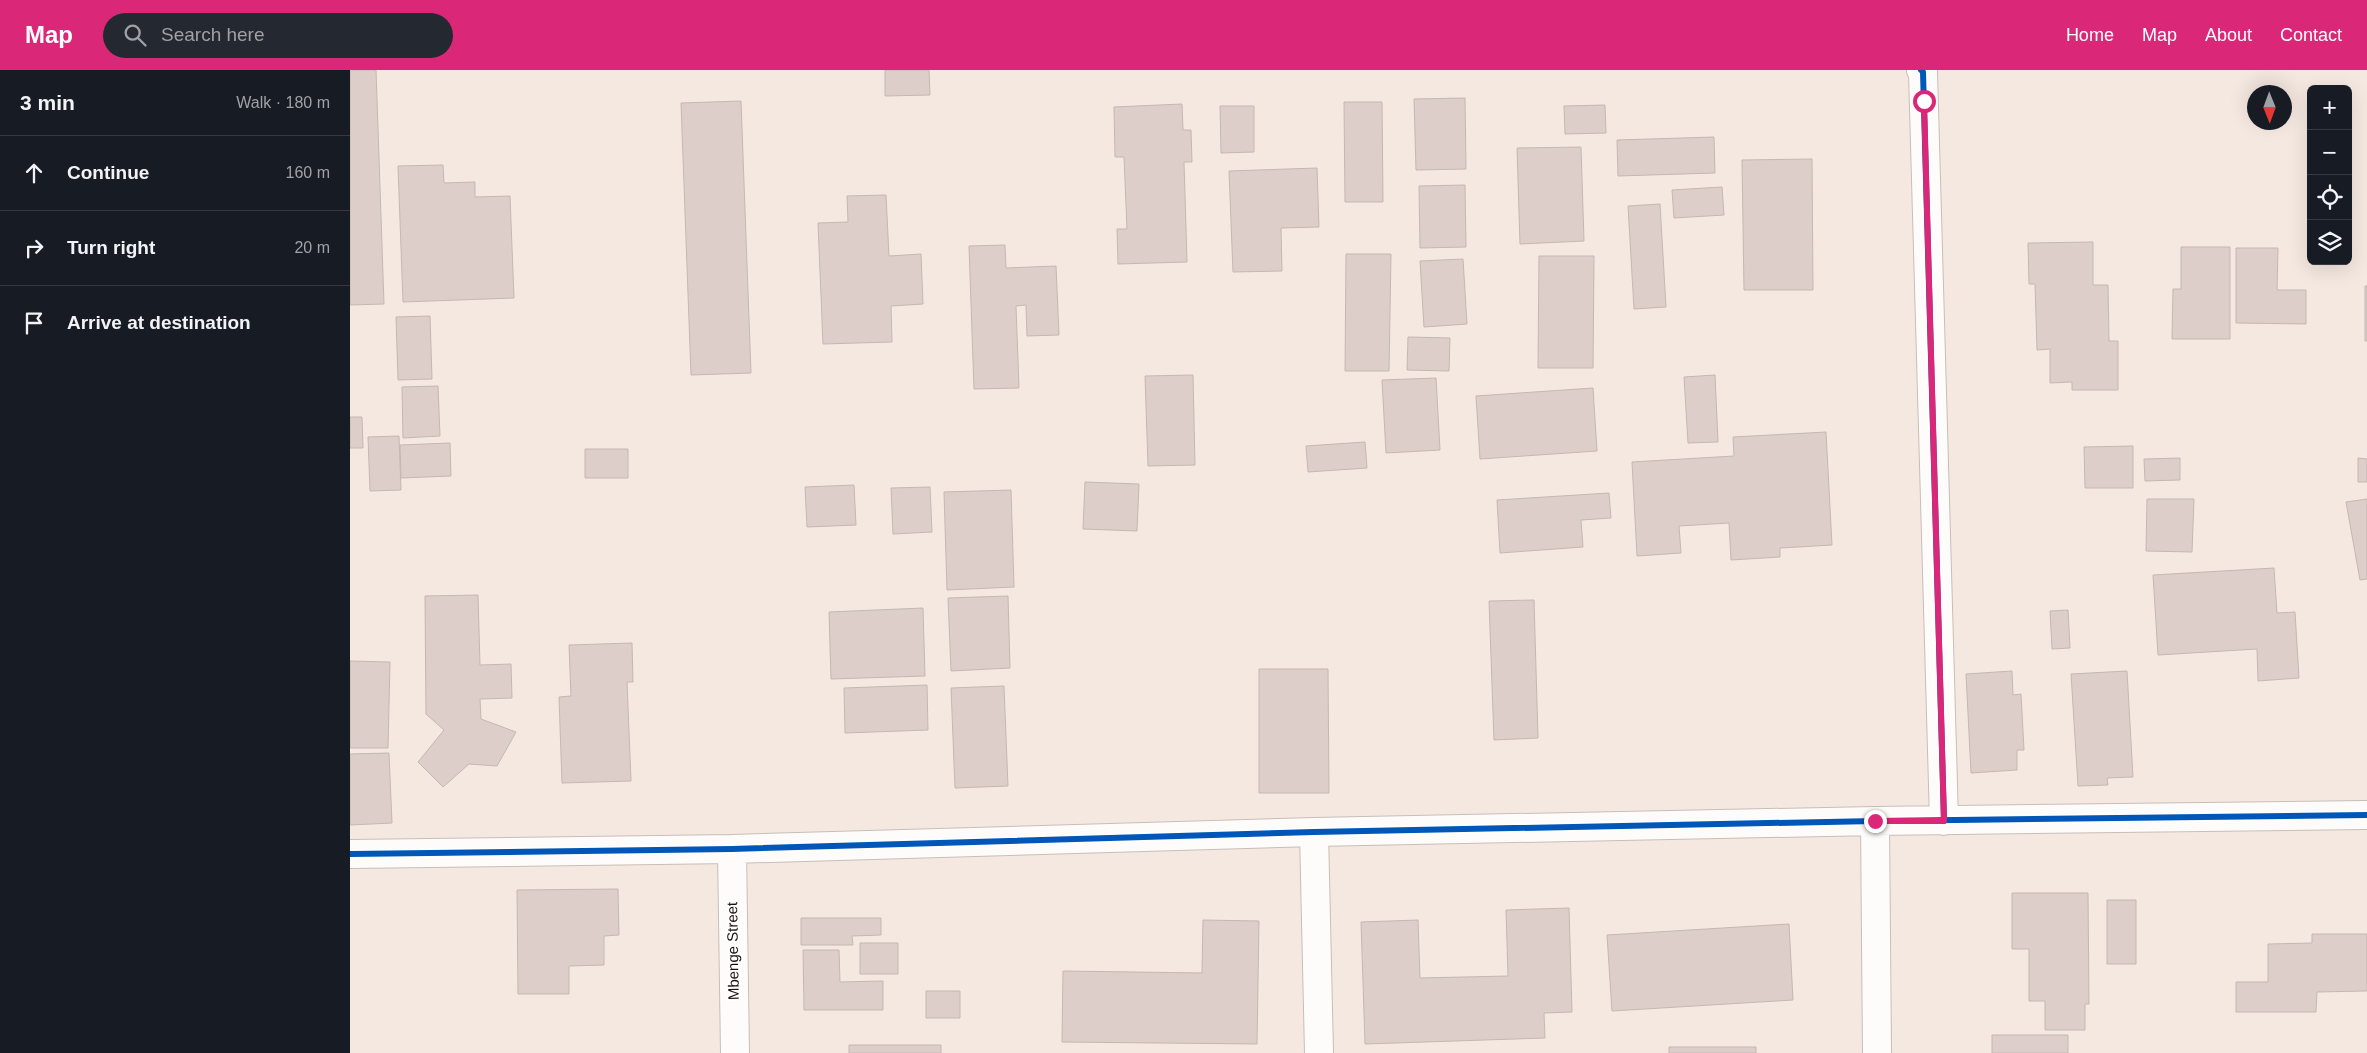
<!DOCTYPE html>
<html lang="en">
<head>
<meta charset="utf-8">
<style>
  body { margin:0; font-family:Arial,sans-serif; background:#242831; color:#f1f3f6 }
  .controls { position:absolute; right:15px; top:15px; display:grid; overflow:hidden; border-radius:8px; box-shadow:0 5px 20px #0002 }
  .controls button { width:45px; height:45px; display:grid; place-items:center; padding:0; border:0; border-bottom:1px solid #363941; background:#171b24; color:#f1f3f6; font:25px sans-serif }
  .compass { position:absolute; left:1897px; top:15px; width:45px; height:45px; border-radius:50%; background:#171b24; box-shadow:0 5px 20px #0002; rotate:179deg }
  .stop { position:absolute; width:15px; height:15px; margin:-11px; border:4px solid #db2777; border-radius:50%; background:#fff }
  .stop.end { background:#db2777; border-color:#fff; box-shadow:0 1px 5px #0008 }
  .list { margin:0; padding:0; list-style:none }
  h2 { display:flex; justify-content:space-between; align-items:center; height:65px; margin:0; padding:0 20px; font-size:21px }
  h2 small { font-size:16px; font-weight:400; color:#9ea1a6 }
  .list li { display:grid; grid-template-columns:32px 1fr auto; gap:15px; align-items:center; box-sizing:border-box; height:75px; padding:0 20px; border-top:1px solid #363941 }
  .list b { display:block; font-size:19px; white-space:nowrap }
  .list em { font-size:16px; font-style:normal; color:#9ea1a6 }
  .icon { flex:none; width:28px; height:28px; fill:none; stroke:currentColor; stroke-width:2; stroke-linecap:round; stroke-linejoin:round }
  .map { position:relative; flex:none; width:2017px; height:983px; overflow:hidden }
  header { display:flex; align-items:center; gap:30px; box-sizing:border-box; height:70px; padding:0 25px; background:#db2777; color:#fff }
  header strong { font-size:24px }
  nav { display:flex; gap:28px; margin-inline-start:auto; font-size:18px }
  .search { width:350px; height:45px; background:#242831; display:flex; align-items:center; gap:12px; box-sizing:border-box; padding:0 18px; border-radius:28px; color:#9ea1a6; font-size:19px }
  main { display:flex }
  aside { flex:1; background:#171b24 }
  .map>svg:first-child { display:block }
  .building { fill:#ddcec9; stroke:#c4b8b4 }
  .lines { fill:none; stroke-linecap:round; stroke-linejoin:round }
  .street-casing { stroke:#c8beb7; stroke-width:30 }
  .street { stroke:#fefcfa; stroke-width:28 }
  .cycleway-casing { stroke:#fff; stroke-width:9 }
  .cycleway { stroke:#0057b8; stroke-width:6 }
  .route { stroke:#db2777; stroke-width:6 }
  .labels { text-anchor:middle; stroke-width:4; stroke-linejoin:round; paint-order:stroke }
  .street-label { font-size:15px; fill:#1b110b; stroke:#fff }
</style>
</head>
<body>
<header>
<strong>Map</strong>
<div class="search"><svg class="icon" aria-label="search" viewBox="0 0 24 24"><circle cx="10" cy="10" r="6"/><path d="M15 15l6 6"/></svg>Search here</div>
<nav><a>Home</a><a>Map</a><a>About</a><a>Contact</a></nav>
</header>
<main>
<aside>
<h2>3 min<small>Walk · 180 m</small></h2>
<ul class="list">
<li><svg class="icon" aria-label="ahead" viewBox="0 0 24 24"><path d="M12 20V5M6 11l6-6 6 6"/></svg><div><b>Continue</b></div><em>160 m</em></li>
<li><svg class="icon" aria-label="right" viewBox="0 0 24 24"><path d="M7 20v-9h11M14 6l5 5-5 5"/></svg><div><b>Turn right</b></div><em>20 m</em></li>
<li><svg class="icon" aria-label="arrive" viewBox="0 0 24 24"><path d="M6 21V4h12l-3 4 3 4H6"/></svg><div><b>Arrive at destination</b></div></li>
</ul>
</aside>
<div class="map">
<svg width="2017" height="983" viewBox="0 0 2017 983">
  <rect width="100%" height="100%" fill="#f5e8e0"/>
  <!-- building -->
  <path class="building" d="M0,0H26L34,234L0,235Z
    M535,0H579L580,25L535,26Z
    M1115,28L1116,99L1066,100L1064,29Z
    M391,31L401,303L341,305L331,33Z
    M994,32H1032L1033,132H995Z
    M832,34L833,60H841L842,92H834L837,192L768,194L767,159H777L774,87H765L764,37Z
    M1255,35L1256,63L1215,64L1214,36Z
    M870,36H904V82L871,83Z
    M1364,67L1365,103L1268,106L1267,70Z
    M1231,77L1234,171L1170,174L1167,78Z
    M1462,89L1463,220H1394L1392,90Z
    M93,95L94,113L125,112V127L160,126L164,228L53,232L48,96Z
    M967,98L969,157L931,158L932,201L883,202L879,101Z
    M1115,115L1116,177L1070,178L1069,116Z
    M1372,117L1374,145L1324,148L1322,120Z
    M536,125L539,186L571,184L573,234L541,236L542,272L473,274L468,153L498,152L497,126Z
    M1310,134L1316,237L1284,239L1278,136Z
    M1743,172V215H1758L1759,271H1768V320H1722V312L1700,313V279L1687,280L1685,214H1679L1678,173Z
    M655,175L656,198L706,196L709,265L677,266L676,235L666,236L669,318L624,319L619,176Z
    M1831,177H1880V269H1822L1823,219H1831Z
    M1886,178H1928L1927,220H1956V254L1886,253Z
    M996,184H1041L1039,301H995Z
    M1189,186H1244L1243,298H1188Z
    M1113,189L1117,254L1074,257L1070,191Z
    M2015,216H2017V271H2015Z
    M80,246L82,309L48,310L46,247Z
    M1058,267L1100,268L1099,301L1057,300Z
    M843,305L845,395L798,396L795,306Z
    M1365,305L1368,372L1338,373L1334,307Z
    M1086,308L1090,380L1036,383L1032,310Z
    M88,316L90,366L53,368L52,317Z
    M1243,318L1247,381L1130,389L1126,326Z
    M0,347H12L13,378H0Z
    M1476,362L1482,475L1430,478V487L1381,490L1379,453L1329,456L1331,483L1287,486L1282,392L1384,386L1383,367Z
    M49,366L51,420L20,421L18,367Z
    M1015,372L1017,398L958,402L956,376Z
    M100,373L101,406L51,408L50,375Z
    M1783,376V418H1735L1734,377Z
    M235,379H278V408H235Z
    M1830,388V410L1795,411L1794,389Z
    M2008,388L2017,389V412H2008Z
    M735,412L789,414L787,461L733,459Z
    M504,415L506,455L457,457L455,417Z
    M580,417L582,462L543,464L541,418Z
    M661,420L664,517L597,520L594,422Z
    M1259,423L1261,448L1231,450L1233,477L1150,483L1147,430Z
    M1797,429H1844L1842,482L1796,481Z
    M2017,429V509L2010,510L1996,432Z
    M1924,498L1927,543L1945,542L1949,608L1908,611L1907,579L1808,585L1803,505Z
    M128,525L130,595L161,594L162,628L130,629L131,649L166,662L147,696L119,694L93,717L68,692L94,660L76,644L75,526Z
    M658,526L660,598L601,601L598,528Z
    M1184,530L1188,668L1144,670L1139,531Z
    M573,538L575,606L481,609L479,542Z
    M1718,540L1720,578L1702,579L1700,541Z
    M282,573L283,612H277L281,711L212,713L209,627L221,626L219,575Z
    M0,591L40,592L38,678H0Z
    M909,599H978L979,723H909Z
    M1662,601L1663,625L1671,624L1674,680H1667V700L1621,703L1616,604Z
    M1777,601L1783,707L1757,708L1758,715L1728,716L1721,604Z
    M577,615L578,660L495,663L494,618Z
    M654,616L658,716L605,718L601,618Z
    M39,683L42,753L0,755V684Z
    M268,819L269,865L254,866V895L219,896V924H168L167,820Z
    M1662,823H1738L1739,934H1735V960H1695V931H1679V879H1662Z
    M1757,830H1786V894H1757Z
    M1219,838L1222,942L1194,943L1195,968L1015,974L1011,852L1068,850L1070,908L1158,906L1156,840Z
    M451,848H531V865L502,866L503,875H451Z
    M853,850L909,851L907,974L712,972L713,901L852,903Z
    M1439,854L1443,930L1262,941L1257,865Z
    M1962,864H2017V921L1967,922L1966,942H1886V912H1918V874L1962,873Z
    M510,873H548V904H510Z
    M453,880H489L490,912L533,911V940H454Z
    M576,921H610V948H576Z
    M1642,965H1718V983H1642Z
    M499,975H591V983H499Z
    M1319,977H1406V983H1319Z"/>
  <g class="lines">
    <defs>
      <path id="street" d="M1571,0L1573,2L1594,751
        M1525,751L1527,983
        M964,762L969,983
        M382,779L385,983
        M0,784L382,779L964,762L1525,751L2017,745"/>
    </defs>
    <!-- street casing -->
    <use href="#street" class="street-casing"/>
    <!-- street -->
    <use href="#street" class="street"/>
    <defs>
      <path id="cycleway" d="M1571,0L1573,2L1594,751
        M0,784L382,779L964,762L1525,751L2017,745"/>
    </defs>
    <!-- cycleway casing -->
    <use href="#cycleway" class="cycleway-casing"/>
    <!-- cycleway -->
    <use href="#cycleway" class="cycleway"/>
  </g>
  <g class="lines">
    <!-- route -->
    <path class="route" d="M1525,751H1594L1574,31"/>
  </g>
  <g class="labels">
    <!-- street labels -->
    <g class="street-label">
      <text transform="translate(383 881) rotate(-91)" y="5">Mbenge Street</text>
    </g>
  </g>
</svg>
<div class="controls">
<button>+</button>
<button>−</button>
<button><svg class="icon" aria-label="locate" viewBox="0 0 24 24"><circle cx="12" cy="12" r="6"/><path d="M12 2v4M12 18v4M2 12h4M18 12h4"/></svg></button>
<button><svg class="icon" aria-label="layers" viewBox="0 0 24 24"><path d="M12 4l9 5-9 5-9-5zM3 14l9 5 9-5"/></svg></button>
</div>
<svg class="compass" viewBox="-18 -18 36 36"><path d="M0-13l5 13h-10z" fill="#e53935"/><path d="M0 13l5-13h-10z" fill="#9ea1a6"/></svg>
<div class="stop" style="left:1574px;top:31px"></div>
<div class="stop end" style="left:1525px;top:751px"></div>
</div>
</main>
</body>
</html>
